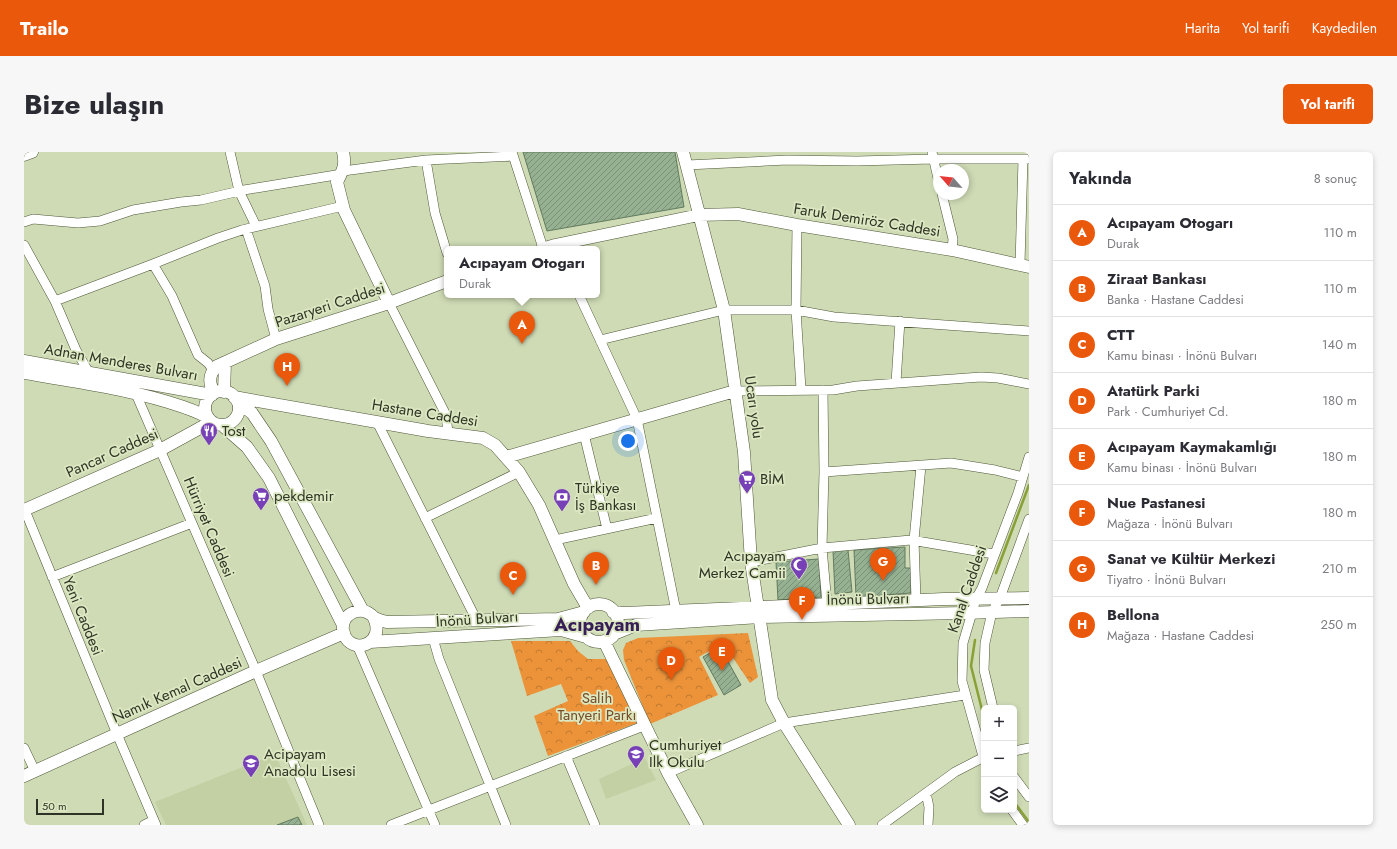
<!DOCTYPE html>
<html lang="tr">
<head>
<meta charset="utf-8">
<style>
  body { margin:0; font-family:Jost,sans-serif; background:#f7f7f7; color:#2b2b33 }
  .controls { position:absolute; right:12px; bottom:12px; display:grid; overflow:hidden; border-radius:6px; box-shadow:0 2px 6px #0003 }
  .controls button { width:36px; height:36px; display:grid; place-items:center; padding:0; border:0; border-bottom:1px solid #e1e1e2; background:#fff; color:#2b2b33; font:20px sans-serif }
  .compass { position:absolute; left:909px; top:12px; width:36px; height:36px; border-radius:50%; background:#fff; box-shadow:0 2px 6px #0003; rotate:297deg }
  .scale { position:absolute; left:12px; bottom:10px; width:68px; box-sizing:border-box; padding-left:4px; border:2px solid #2f3325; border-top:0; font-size:11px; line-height:14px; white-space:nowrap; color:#2f3325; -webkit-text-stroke:3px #dce8c2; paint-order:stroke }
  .you { position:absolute; left:604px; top:289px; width:14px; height:14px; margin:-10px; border:3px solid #fff; border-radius:50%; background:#1a73e8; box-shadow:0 0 0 6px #1a73e833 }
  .badge { display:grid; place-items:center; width:26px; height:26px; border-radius:50%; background:#ea580c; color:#fff; font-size:13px; font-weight:700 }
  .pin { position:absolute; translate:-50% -33px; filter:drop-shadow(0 1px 2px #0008) }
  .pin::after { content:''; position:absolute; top:21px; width:14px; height:12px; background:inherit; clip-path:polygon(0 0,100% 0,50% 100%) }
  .popup { position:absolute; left:420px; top:94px; width:156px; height:52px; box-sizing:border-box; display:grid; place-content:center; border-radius:6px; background:#fff; filter:drop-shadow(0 1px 3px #0005); font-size:13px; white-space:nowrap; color:#7c7c81 }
  .popup b { font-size:15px; color:#2b2b33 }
  .popup::after { content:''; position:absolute; left:50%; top:100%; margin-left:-8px; border:8px solid transparent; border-top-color:#fff }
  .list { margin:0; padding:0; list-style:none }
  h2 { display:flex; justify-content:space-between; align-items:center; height:52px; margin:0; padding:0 16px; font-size:17px }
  h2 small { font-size:13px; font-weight:400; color:#7c7c81 }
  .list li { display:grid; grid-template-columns:26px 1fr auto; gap:12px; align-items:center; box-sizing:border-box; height:56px; padding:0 16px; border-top:1px solid #e1e1e2 }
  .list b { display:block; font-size:15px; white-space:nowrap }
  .list p { margin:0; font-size:13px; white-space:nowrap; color:#7c7c81 }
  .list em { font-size:13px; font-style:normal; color:#7c7c81 }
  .icon { flex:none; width:22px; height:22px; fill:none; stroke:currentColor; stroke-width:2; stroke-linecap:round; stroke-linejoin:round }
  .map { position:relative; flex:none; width:1005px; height:673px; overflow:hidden; border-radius:6px }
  header { display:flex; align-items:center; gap:24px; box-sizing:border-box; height:56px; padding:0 20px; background:#ea580c; color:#fff }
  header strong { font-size:19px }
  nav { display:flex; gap:22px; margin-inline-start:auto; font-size:14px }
  .intro { display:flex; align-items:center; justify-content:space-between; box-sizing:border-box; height:96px; padding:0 24px }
  h1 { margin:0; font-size:28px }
  .button { padding:10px 18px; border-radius:6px; background:#ea580c; color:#fff; font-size:14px; font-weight:700 }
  main { display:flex; gap:24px; padding:0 24px }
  aside { flex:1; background:#fff; border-radius:6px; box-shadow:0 2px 6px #0003 }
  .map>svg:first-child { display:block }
  .built { fill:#c2d0a3 }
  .park { fill:url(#park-crowns) }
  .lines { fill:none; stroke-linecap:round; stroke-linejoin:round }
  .stream { stroke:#88a036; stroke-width:2.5 }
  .building { fill:url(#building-hatch); stroke:#627b5f }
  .street-casing { stroke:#4d5736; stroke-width:10 }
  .secondary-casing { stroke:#4d5736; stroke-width:13 }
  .street { stroke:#fff; stroke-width:9 }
  .secondary { stroke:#fff; stroke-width:12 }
  .labels { text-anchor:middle; stroke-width:3.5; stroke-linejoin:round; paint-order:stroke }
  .street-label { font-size:15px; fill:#2f3325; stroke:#dce8c2 }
  .poi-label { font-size:15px; fill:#2f3325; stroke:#dce8c2; text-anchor:start }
  .park-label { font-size:15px; fill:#774c25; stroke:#dce8c2 }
  .district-label { font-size:19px; font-weight:bold; fill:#371e57; stroke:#dce8c2 }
</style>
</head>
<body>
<header>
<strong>Trailo</strong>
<nav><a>Harita</a><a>Yol tarifi</a><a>Kaydedilen</a></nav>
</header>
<div class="intro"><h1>Bize ulaşın</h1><a class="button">Yol tarifi</a></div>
<main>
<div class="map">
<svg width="1005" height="673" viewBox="0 0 1005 673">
  <defs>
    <pattern id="park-crowns" width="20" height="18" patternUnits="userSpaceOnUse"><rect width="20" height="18" fill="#ec933a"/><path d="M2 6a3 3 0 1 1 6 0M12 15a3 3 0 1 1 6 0" fill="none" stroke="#c07931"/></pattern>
    <pattern id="building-hatch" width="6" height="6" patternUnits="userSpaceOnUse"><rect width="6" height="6" fill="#96b192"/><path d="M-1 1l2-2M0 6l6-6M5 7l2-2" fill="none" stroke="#7b9177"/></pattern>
  </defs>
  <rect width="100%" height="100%" fill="#cfdbb5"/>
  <!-- built -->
  <path class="built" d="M251,602L283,673H142L131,650Z
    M621,606L632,628L582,647L575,627Z"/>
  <!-- park -->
  <path class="park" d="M724,481L734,525L726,531L699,491L675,505L694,543L626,572L600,508L599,498L602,491L614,486Z
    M487,489H546L554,499L564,507H582L613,571L524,604L510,564L544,549L537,532L503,544Z"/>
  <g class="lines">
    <!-- stream -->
    <path class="stream" d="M972,421L1005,333
      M951,488L947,514L960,566
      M990,650L1005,670"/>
  </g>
  <!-- building -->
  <path class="building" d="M499,0H651L660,55L523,79Z
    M881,395V416H888L887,441L832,445L830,398Z
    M824,398L828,440L811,442L809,399Z
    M795,407L797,445L754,448L752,410Z
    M696,495L717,533L700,543L679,505Z
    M274,665L278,673H253Z"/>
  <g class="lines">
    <defs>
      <path id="street" d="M206,0L215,39L232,74
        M488,0L519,96
        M908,0L915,31
        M402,8L411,61L423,101
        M663,13L763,8L833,9L909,7H1005
        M319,19L402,8L489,4
        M918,42L929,87L928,98
        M0,70L9,67L54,71L76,69L109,58L157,50L177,48L220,38L318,22
        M773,73L772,158L777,237
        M222,77L241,134L244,157L252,187
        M0,93L31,149L52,198L65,221
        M129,112L148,144L174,203L184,211L189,218
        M996,112L999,7
        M555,143L613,267L652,459
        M31,149L129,112L194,86L218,78L319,54
        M365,151L422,263L424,281
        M576,188L700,158H772L810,165L1005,179
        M872,230L876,169
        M799,238L800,320L798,396L803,452
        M711,239L809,238L833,234L957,225L974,226L1005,232
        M112,242L232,519L295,673
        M353,270L453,469
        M560,282L583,377
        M800,320L927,311L971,318L999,325
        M0,356L93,582L132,673
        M401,366L495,320
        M531,388L633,366
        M727,410L798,396L887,388L970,402
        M28,425L168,371
        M892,448L890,388L897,314
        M409,486L415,507L482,673
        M333,493L411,673
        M969,556L960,518L961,491L968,460L976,446L1005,367
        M0,596L11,619
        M990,599L1005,596
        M542,604L571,673
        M960,608L938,529L939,491L952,447L958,436L994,341L1005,305
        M644,621L760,571L941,543
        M990,625L1005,645
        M902,641L905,655L904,673
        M988,658L999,673
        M120,673L130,668
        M367,673L622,573
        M858,673L931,620L960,605"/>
      <path id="secondary" d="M319,0C322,13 319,18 313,30L320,58L365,151
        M659,0L700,158L720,300L727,410L748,548L760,571L825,673
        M0,3L8,0
        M518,97L531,93L675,63L714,62L773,73L928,98L1005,115
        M0,209L188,243
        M0,221C48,229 97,236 144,250C157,254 171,258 183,265
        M181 256a17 17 0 1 1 34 0a17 17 0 1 1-34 0Z
        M200,240L201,211
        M190,241C185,231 184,223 193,214L252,187L365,151L423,129
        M210,245L404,279L459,286L471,293L495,320L515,353L550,432L564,456
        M213,249L228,261L247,289L339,459
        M198,273L223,295L245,326L319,473
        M482,305L711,239
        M0,358L136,298L187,270
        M556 471a19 19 0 1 1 38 0a19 19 0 1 1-38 0Z
        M589,460L601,461L920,447L1005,446
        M350,466C362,492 328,504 320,482C318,477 319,471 321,467C327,459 338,456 346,462C348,463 349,465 351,466C354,468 359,469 363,470L534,467L560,460
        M590,482L612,473L736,465L940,461L1005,459
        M580,489L644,621L673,673
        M346,490L537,478L562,485
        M0,624L232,519L320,481"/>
    </defs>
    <!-- street casing -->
    <use href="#street" class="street-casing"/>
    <!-- secondary casing -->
    <use href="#secondary" class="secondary-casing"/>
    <!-- street -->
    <use href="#street" class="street"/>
    <!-- secondary -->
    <use href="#secondary" class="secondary"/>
  </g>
  <!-- icons -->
  <defs>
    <symbol id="restaurant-pin" viewBox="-11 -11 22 30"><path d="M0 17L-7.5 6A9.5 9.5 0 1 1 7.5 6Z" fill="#7740b7" stroke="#dce8c2"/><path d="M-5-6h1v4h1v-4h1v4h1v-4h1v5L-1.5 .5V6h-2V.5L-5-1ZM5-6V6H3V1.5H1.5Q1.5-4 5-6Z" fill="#fff"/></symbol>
    <symbol id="supermarket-pin" viewBox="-11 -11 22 30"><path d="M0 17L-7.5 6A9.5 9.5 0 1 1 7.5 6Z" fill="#7740b7" stroke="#dce8c2"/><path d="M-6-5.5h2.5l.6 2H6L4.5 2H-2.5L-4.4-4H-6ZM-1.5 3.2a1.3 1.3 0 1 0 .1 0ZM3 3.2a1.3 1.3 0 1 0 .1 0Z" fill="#fff"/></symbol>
    <symbol id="bank-pin" viewBox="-11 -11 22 30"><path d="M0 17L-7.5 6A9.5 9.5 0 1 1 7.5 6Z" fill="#7740b7" stroke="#dce8c2"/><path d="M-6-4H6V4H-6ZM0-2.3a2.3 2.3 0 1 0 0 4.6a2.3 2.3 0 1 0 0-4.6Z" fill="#fff"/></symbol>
    <symbol id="mosque-pin" viewBox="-11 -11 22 30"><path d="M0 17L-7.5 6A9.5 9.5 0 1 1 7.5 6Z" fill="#7740b7" stroke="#dce8c2"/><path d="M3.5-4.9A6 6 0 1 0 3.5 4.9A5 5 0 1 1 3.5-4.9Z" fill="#fff"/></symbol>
    <symbol id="school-pin" viewBox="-11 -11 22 30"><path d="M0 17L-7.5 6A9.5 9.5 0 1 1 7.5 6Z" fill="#7740b7" stroke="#dce8c2"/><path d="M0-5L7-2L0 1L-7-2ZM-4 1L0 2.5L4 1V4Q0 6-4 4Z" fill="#fff"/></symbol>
  </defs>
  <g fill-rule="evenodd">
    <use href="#restaurant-pin" x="175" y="269" width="20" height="27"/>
    <use href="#supermarket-pin" x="713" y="317" width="20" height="27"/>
    <use href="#supermarket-pin" x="227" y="334" width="20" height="27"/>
    <use href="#bank-pin" x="528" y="335" width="20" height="27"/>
    <use href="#mosque-pin" x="765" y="403" width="20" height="27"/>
    <use href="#school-pin" x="602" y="592" width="20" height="27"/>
    <use href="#school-pin" x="217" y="601" width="20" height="27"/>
  </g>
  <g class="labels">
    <!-- street labels -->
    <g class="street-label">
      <text transform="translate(843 68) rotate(9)" y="5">Faruk Demiröz Caddesi</text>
      <text transform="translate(306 153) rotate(-18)" y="5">Pazaryeri Caddesi</text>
      <text transform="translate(97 210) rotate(10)" y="5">Adnan Menderes Bulvarı</text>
      <text transform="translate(730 255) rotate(82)" y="5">Ucarı yolu</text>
      <text transform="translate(401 261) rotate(9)" y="5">Hastane Caddesi</text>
      <text transform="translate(88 301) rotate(-24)" y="5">Pancar Caddesi</text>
      <text transform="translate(185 375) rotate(67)" y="5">Hürriyet Caddesi</text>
      <text transform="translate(943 437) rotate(-71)" y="5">Kanal Caddesi</text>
      <text transform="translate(844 447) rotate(-1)" y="5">İnönü Bulvarı</text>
      <text transform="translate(59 464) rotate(68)" y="5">Yeni Caddesi</text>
      <text transform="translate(453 467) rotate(-4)" y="5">İnönü Bulvarı</text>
      <text transform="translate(153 538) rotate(-24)" y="5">Namık Kemal Caddesi</text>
    </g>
    <!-- poi labels -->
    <g class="poi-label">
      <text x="198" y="284">Tost</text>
      <text x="736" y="332">BİM</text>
      <text x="551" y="341">Türkiye<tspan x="551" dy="17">İş Bankası</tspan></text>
      <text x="250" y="349">pekdemir</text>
      <text x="762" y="409" text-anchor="end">Acıpayam<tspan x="762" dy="17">Merkez Camii</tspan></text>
      <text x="625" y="598">Cumhuriyet<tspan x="625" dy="17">Ilk Okulu</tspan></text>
      <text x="240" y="607">Acipayam<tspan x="240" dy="17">Anadolu Lisesi</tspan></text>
    </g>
    <!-- park labels -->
    <g class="park-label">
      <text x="573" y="551">Salih<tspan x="573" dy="17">Tanyeri Parkı</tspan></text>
    </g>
    <!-- district labels -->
    <g class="district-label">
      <text x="573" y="479">Acıpayam</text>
    </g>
  </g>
</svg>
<div class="controls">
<button>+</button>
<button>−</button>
<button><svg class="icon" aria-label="layers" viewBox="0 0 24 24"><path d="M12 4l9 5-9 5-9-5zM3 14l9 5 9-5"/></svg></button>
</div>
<svg class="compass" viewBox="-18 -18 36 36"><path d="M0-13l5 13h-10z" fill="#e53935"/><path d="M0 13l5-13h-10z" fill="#7c7c81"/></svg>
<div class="scale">50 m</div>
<div class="you"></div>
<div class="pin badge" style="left:498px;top:192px">A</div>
<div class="popup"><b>Acıpayam Otogarı</b>Durak</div>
<div class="pin badge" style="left:572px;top:433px">B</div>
<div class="pin badge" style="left:489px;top:443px">C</div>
<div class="pin badge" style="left:647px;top:528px">D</div>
<div class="pin badge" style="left:698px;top:519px">E</div>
<div class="pin badge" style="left:778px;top:468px">F</div>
<div class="pin badge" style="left:859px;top:429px">G</div>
<div class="pin badge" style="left:263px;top:234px">H</div>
</div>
<aside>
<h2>Yakında<small>8 sonuç</small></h2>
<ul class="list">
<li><span class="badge">A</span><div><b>Acıpayam Otogarı</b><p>Durak</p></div><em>110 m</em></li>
<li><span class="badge">B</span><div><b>Ziraat Bankası</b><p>Banka · Hastane Caddesi</p></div><em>110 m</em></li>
<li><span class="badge">C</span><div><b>CTT</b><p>Kamu binası · İnönü Bulvarı</p></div><em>140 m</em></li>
<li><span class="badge">D</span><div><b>Atatürk Parki</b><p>Park · Cumhuriyet Cd.</p></div><em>180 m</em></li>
<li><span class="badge">E</span><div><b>Acıpayam Kaymakamlığı</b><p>Kamu binası · İnönü Bulvarı</p></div><em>180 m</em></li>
<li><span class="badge">F</span><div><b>Nue Pastanesi</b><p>Mağaza · İnönü Bulvarı</p></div><em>180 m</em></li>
<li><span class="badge">G</span><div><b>Sanat ve Kültür Merkezi</b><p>Tiyatro · İnönü Bulvarı</p></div><em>210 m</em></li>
<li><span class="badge">H</span><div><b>Bellona</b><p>Mağaza · Hastane Caddesi</p></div><em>250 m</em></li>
</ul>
</aside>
</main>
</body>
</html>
